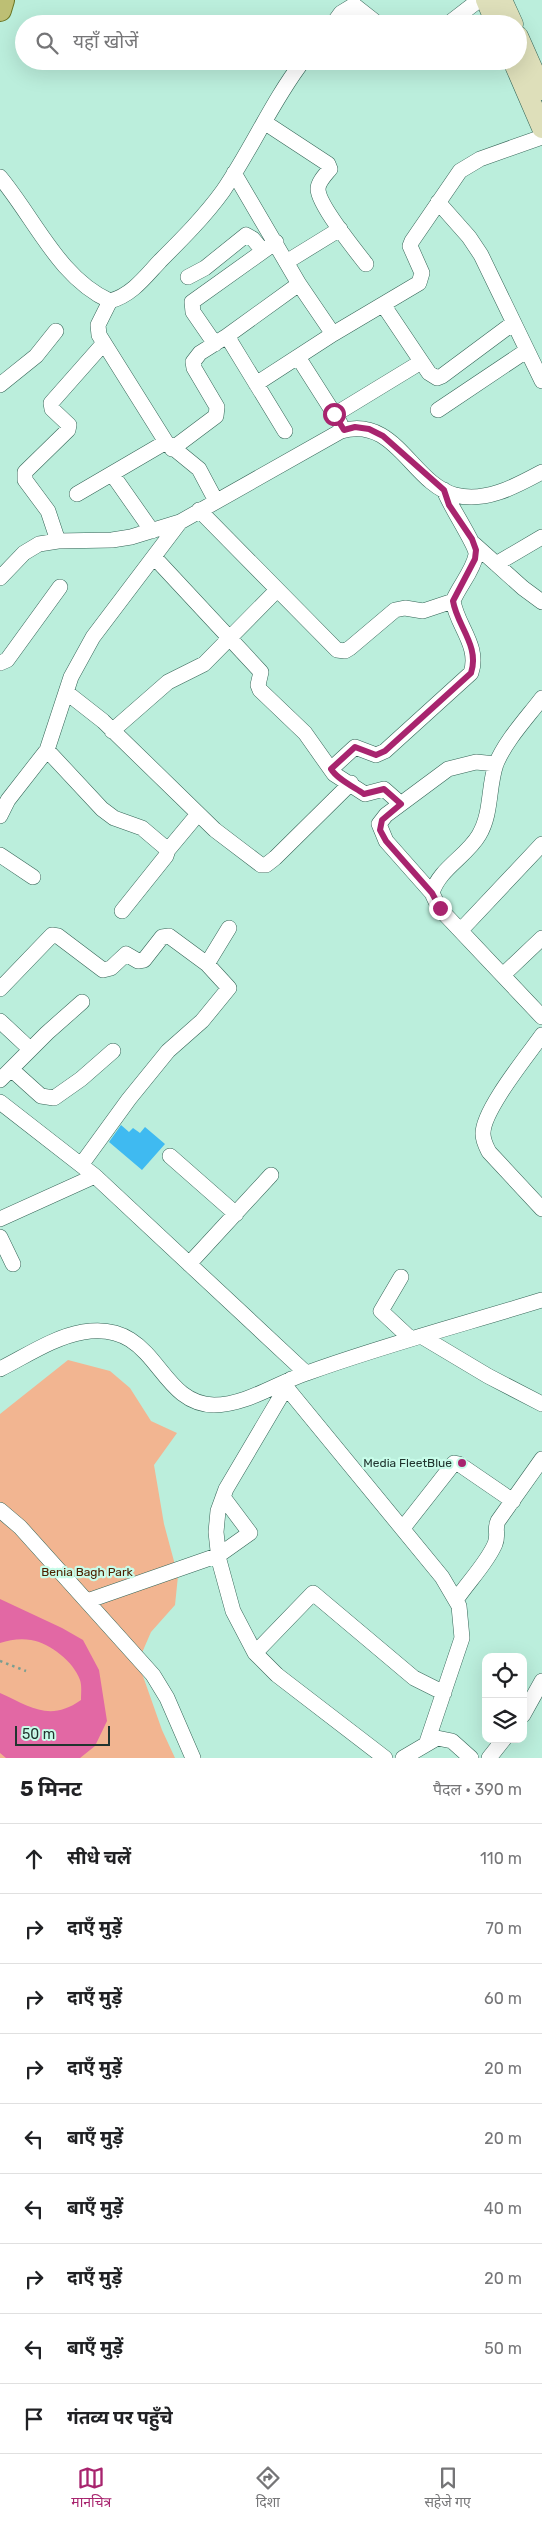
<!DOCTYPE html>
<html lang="hi">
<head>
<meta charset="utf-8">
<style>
  body { margin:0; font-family:Rubik,"Noto Sans Devanagari",sans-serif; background:#f6f6f6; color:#202124 }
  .controls { position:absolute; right:15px; bottom:15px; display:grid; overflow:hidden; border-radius:10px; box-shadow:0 5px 20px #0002 }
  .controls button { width:45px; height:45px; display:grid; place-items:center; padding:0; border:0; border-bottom:1px solid #e0e0e0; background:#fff; color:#202124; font:25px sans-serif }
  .scale { position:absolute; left:15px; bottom:12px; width:95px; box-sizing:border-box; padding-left:5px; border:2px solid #21352f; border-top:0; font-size:14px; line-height:18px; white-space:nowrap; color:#21352f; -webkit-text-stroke:4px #c8fce9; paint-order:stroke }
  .stop { position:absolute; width:15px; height:15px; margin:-11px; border:4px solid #a8246e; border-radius:50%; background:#fff }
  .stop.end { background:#a8246e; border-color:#fff; box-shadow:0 1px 5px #0008 }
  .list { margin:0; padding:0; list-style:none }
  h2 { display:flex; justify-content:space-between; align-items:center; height:65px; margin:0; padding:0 20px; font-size:21px }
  h2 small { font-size:16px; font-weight:400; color:#757577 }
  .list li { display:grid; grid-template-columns:32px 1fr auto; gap:15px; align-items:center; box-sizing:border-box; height:70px; padding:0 20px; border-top:1px solid #e0e0e0 }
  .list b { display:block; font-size:19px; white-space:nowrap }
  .list em { font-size:16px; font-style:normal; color:#757577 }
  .icon { flex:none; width:28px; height:28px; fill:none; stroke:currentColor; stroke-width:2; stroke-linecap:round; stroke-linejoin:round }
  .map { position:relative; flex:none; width:542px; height:1758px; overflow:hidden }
  .search { position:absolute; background:#fff; box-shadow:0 5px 20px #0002; left:15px; right:15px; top:15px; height:55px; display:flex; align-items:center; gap:12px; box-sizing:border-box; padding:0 18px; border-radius:28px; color:#757577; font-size:19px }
  .sheet { height:695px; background:#fff }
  nav { display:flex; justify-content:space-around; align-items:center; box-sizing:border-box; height:70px; border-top:1px solid #e0e0e0; background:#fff; font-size:14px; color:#757577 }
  nav a { display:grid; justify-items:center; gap:2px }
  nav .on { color:#a8246e }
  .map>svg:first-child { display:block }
  .green { fill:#f2b591 }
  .water { fill:#e268a4 }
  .building { fill:#3fbaf1 }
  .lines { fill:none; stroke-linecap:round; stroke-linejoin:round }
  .street-casing { stroke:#346456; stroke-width:16 }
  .secondary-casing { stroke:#346456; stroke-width:21 }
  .primary-casing { stroke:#6a7320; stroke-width:24 }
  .path { stroke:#799e91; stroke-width:2.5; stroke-dasharray:2.5 4; stroke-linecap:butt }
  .street { stroke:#fff; stroke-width:15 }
  .secondary { stroke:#dedfba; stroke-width:20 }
  .primary { stroke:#bdbf74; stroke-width:22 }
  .route { stroke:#a8246e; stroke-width:6 }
  .poi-dot { fill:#a8246e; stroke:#c8fce9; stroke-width:2 }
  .labels { text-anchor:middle; stroke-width:4.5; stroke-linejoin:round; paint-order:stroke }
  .poi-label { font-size:12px; fill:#21352f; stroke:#c8fce9; text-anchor:end }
  .park-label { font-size:12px; fill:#4c2101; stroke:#c8fce9 }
</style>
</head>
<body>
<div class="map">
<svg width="542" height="1758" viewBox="0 0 542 1758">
  <rect width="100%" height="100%" fill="#bbeedc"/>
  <!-- green -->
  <path class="green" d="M68,1360L110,1371L130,1388L151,1421L177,1433L154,1465L164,1524L178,1576L175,1605L151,1632L138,1662L162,1730L175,1758H0V1414Z"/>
  <!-- water -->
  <path class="water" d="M0,1599L62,1628L83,1640L99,1670L107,1721L95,1746L80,1758H6L0,1753V1693C31,1707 50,1722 81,1700C81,1694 82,1686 80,1680C74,1662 50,1643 31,1640C20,1638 10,1640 0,1643Z"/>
  <!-- building -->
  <path class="building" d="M121,1125L129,1132L133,1128L140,1133L145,1127L165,1144L142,1170L109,1142Z"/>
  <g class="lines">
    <defs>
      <path id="street" d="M333,24L341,13L354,5L378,24
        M448,24L479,0
        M264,122L328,164L330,169C326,174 318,182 318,189C318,204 355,250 366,264
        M234,173L299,284L227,336L285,431
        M0,177C35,219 59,278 110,301C132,295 145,277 160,261C182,239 205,216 223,191C252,149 272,101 303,61
        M438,202L469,237L481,255L542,381
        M288,261L340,229
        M188,277L205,268L246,235L253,239L263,251
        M110,301L98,325L99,335L166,442L199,469L216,501
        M384,306L429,373L437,378L442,376L512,324
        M333,334L419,283L422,273L410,246L412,241L460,171L480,159L542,137
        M215,344L193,312L192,302L276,242
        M298,357L340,423
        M256,384L333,334L299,284
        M0,385L36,356L56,331
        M438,410L526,351
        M334,415L421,362
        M172,449L216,416L217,407L194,368L193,362L200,353L227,336
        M112,474L152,531
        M77,494L166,442
        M199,510L337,650L345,651L350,648L395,610L405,608L423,611L453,601
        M58,541L48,511L25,480V472L68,430L69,425L52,409L51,403L104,343
        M474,544L523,588L542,602
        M155,558L261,672L258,685L260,690L305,733L334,774L365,794L384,789L401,804
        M496,564L542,537
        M0,578L24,553L39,544L58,541L112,540L131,537L180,522L341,431C396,415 411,483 455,495C486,503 516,486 542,472
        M0,663L7,660L60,587
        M66,692L103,721L215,830L261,865H266L275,858L351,783
        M542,698C526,719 506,740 496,764C488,787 492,813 479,835C467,856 439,869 432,893L439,908L542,1017
        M112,731L168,682L204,664L277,590
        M47,750L102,809L114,818L142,828L168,850L166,856L122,911
        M331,769L355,747L376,755L385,751L471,673C480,646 457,626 453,601C459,586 473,571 476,555C477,546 449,505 444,490
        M0,816L8,800L47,750L71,677L93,637L180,522
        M168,850L198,814
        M0,855L33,877
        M432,893L386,841L379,824L386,815L448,769L476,762L496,764
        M461,930L542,844
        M207,964L229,928
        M503,975L542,938
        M0,989L52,935L58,936L103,970L111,968L126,954L138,961L144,960L162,937L169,936L207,964L229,988L202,1021L168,1051L129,1099L81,1165
        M0,1021L30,1049
        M542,1035C528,1055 482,1111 483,1134C483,1141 486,1146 489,1152L542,1209
        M11,1069L41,1096L54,1098L81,1079L113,1051
        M0,1080L47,1033L82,1002
        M0,1102L95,1176L306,1373
        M170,1156L236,1214
        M0,1219L95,1176
        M0,1237L13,1264
        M189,1264L271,1175
        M401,1277L381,1311L411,1339
        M421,1336L488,1376L542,1404
        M0,1369C26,1356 54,1337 83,1332C158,1319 156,1404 214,1405C246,1405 277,1383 307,1373C384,1345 464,1324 542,1300
        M291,1379L226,1489L218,1511L216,1532L219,1560L233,1611L255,1653L277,1675L385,1758
        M286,1387L442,1577L459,1606L462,1638L427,1742
        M0,1510L20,1527L153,1675L167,1698L193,1758
        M403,1528L454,1463L459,1464L513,1501
        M456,1600C468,1582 487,1563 495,1544C499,1535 494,1529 498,1521L542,1459
        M87,1601L219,1555L250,1533L223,1497
        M255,1653L313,1593L414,1678L444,1693
        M523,1715L542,1681
        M403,1758L437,1738L452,1741L471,1758
        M489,1758L504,1739"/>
      <path id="secondary" d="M486,0L496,24
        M502,0L513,24
        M518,36L542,90
        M513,61L542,128"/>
      <path id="primary" d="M0,10L3,0"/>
    </defs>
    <!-- street casing -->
    <use href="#street" class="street-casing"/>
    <!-- secondary casing -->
    <use href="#secondary" class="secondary-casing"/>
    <!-- primary casing -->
    <use href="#primary" class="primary-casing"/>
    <!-- path -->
    <path class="path" d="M0,1661L26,1671"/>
    <!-- street -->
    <use href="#street" class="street"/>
    <!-- secondary -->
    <use href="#secondary" class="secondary"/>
    <!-- primary -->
    <use href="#primary" class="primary"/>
  </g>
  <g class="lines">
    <!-- route -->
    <path class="route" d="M334,414L344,430L355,427L369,429L383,436L444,490L449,505L472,539L476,550L475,559L453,601C457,626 480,646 471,673L385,751L376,755L355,747L331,769C337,779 354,787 364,794L384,789L401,804L382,820L380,830L386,841L432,893L440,908"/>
  </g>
  <!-- markers -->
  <circle class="poi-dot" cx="462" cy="1463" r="5"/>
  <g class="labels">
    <!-- poi labels -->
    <g class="poi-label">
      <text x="452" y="1467">Media FleetBlue</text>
    </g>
    <!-- park labels -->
    <g class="park-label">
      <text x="87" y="1576">Benia Bagh Park</text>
    </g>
  </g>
</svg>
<div class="controls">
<button><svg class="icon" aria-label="locate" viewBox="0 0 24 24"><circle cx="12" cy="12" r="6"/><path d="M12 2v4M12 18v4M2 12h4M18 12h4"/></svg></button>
<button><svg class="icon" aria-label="layers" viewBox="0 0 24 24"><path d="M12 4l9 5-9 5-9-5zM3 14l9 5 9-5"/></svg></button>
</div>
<div class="scale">50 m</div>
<div class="stop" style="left:334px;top:414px"></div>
<div class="stop end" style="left:440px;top:908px"></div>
<div class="search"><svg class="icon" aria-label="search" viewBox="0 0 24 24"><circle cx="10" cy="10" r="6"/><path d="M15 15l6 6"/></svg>यहाँ खोजें</div>
</div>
<section class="sheet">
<h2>5 मिनट<small>पैदल · 390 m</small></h2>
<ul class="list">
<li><svg class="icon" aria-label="ahead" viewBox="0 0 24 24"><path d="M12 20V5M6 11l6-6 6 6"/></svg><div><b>सीधे चलें</b></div><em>110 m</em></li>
<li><svg class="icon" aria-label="right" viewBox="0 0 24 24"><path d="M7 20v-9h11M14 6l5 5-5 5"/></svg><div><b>दाएँ मुड़ें</b></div><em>70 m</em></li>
<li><svg class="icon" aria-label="right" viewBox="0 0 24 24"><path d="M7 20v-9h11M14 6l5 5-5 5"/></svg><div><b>दाएँ मुड़ें</b></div><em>60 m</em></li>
<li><svg class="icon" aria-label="right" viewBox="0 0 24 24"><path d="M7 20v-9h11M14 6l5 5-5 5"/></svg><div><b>दाएँ मुड़ें</b></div><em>20 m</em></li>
<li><svg class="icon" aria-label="left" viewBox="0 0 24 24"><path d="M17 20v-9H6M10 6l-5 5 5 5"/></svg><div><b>बाएँ मुड़ें</b></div><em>20 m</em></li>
<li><svg class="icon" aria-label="left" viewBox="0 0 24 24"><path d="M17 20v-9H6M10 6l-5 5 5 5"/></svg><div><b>बाएँ मुड़ें</b></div><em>40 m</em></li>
<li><svg class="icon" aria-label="right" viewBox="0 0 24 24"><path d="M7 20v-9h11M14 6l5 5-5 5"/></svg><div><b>दाएँ मुड़ें</b></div><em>20 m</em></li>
<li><svg class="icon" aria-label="left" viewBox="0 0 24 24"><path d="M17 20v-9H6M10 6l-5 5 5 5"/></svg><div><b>बाएँ मुड़ें</b></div><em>50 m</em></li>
<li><svg class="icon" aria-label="arrive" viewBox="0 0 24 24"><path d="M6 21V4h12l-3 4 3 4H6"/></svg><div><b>गंतव्य पर पहुँचे</b></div></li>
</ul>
</section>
<nav>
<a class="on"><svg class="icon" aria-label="map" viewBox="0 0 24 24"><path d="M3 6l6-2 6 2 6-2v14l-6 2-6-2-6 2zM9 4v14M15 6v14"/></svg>मानचित्र</a>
<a><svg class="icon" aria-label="directions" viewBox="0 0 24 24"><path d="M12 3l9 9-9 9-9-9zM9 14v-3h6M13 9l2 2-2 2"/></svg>दिशा</a>
<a><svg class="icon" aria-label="saved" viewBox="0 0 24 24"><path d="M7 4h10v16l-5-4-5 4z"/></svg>सहेजे गए</a>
</nav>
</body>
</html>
